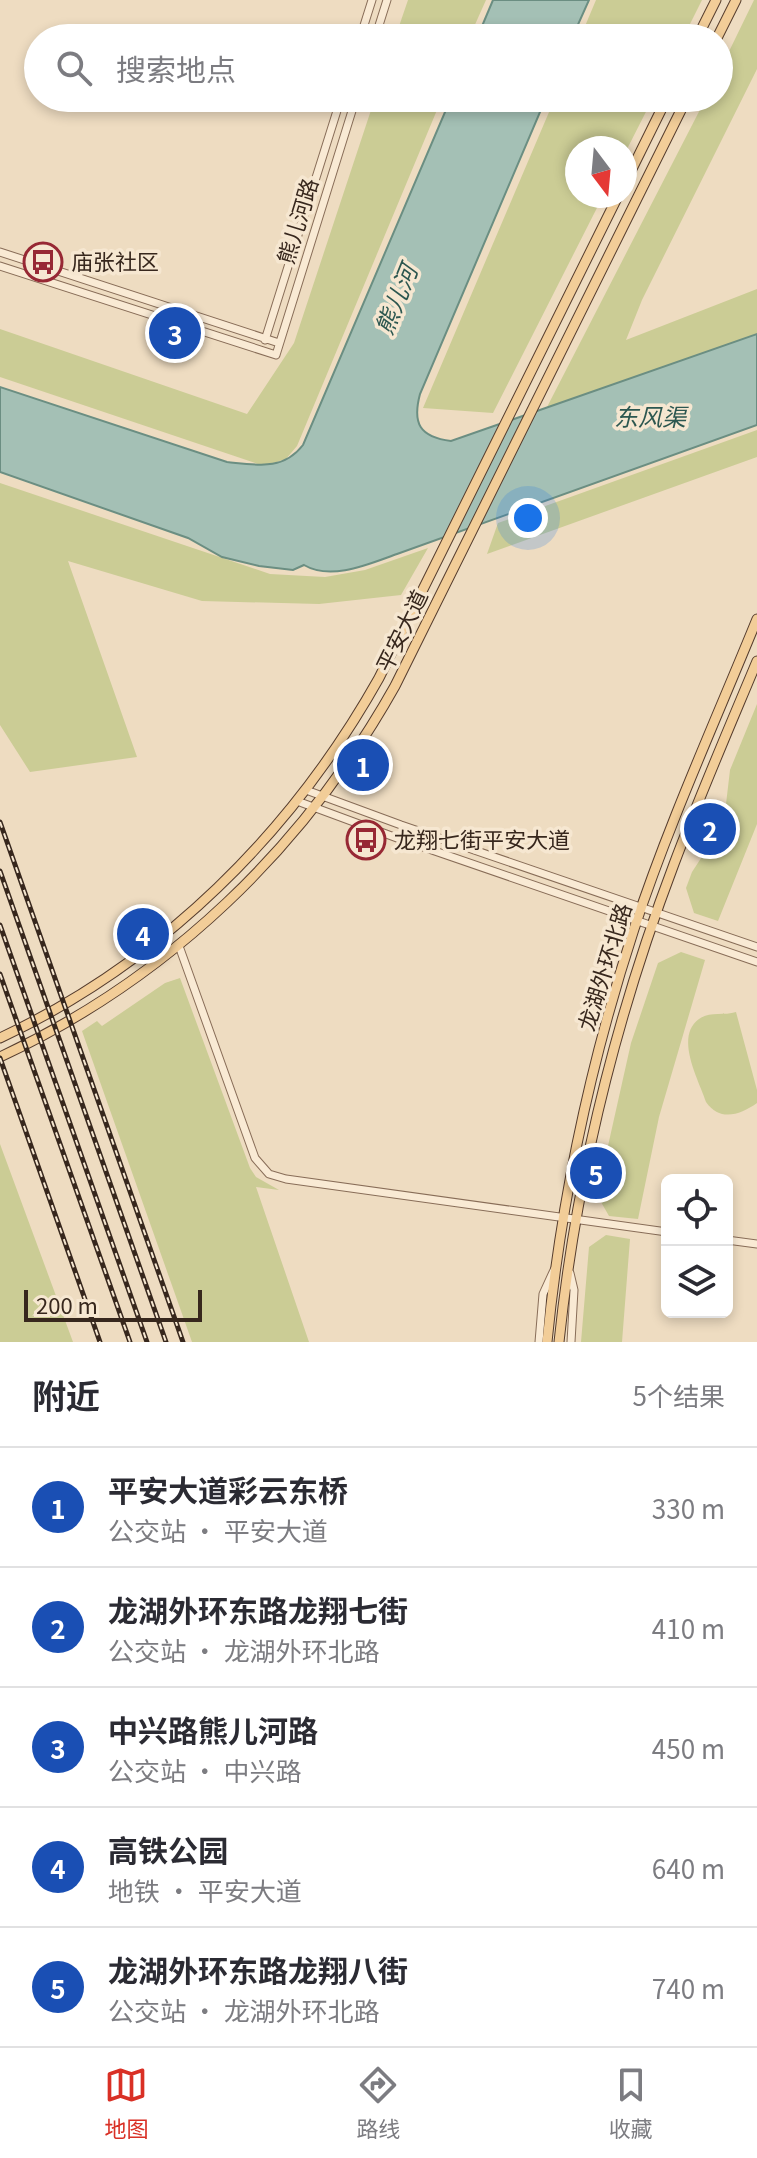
<!DOCTYPE html>
<html lang="zh">
<head>
<meta charset="utf-8">
<style>
  body { margin:0; font-family:Georgia,"Noto Sans SC",serif; background:#f7f7f7; color:#2b2b33 }
  .controls { position:absolute; right:24px; bottom:24px; display:grid; overflow:hidden; border-radius:12px; box-shadow:0 4px 12px #0003 }
  .controls button { width:72px; height:72px; display:grid; place-items:center; padding:0; border:0; border-bottom:2px solid #e1e1e2; background:#fff; color:#2b2b33; font:40px sans-serif }
  .compass { position:absolute; left:565px; top:136px; width:72px; height:72px; border-radius:50%; background:#fff; box-shadow:0 4px 12px #0003; rotate:164deg }
  .scale { position:absolute; left:24px; bottom:20px; width:178px; box-sizing:border-box; padding-left:8px; border:4px solid #37271d; border-top:0; font-size:22px; line-height:28px; white-space:nowrap; color:#37271d; -webkit-text-stroke:6px #f6e7d1; paint-order:stroke }
  .you { position:absolute; left:528px; top:518px; width:28px; height:28px; margin:-20px; border:6px solid #fff; border-radius:50%; background:#1a73e8; box-shadow:0 0 0 12px #1a73e833 }
  .badge { display:grid; place-items:center; width:52px; height:52px; border-radius:50%; background:#d93025; color:#fff; font-size:26px; font-weight:700 }
  .pin { position:absolute; translate:-50% -50%; border:4px solid #fff; box-shadow:0 2px 8px #0006 }
  .list { margin:0; padding:0; list-style:none }
  h2 { display:flex; justify-content:space-between; align-items:center; height:104px; margin:0; padding:0 32px; font-size:34px }
  h2 small { font-size:26px; font-weight:400; color:#7c7c81 }
  .list li { display:grid; grid-template-columns:52px 1fr auto; gap:24px; align-items:center; box-sizing:border-box; height:120px; padding:0 32px; border-top:2px solid #e1e1e2 }
  .list b { display:block; font-size:30px; white-space:nowrap }
  .list p { margin:0; font-size:26px; white-space:nowrap; color:#7c7c81 }
  .list em { font-size:26px; font-style:normal; color:#7c7c81 }
  .icon { flex:none; width:44px; height:44px; fill:none; stroke:currentColor; stroke-width:2; stroke-linecap:round; stroke-linejoin:round }
  .map { position:relative; flex:none; width:757px; height:1342px; overflow:hidden }
  .search { position:absolute; background:#fff; box-shadow:0 4px 12px #0003; left:24px; right:24px; top:24px; height:88px; display:flex; align-items:center; gap:20px; box-sizing:border-box; padding:0 28px; border-radius:44px; color:#7c7c81; font-size:30px }
  .sheet { height:704px; background:#fff }
  nav { display:flex; justify-content:space-around; align-items:center; box-sizing:border-box; height:112px; border-top:2px solid #e1e1e2; background:#fff; font-size:22px; color:#7c7c81 }
  nav a { display:grid; justify-items:center; gap:4px }
  nav .on { color:#d93025 }
  .map>svg:first-child { display:block }
  .green { fill:#cbcc95 }
  .water { fill:#a4c0b5; stroke:#6b8e82; stroke-width:2 }
  .lines { fill:none; stroke-linecap:round; stroke-linejoin:round }
  .minor-casing { stroke:#886d58; stroke-width:9 }
  .major-casing { stroke:#553c2d; stroke-width:11 }
  .minor { stroke:#f9ead4; stroke-width:7 }
  .major { stroke:#f2cd98; stroke-width:9 }
  .rail-casing { stroke:#37271d; stroke-width:5 }
  .rail { stroke:#f6e7d1; stroke-width:2; stroke-dasharray:6; stroke-linecap:butt }
  .labels { text-anchor:middle; stroke-width:7; stroke-linejoin:round; paint-order:stroke }
  .street-label { font-size:22px; fill:#37271d; stroke:#f6e7d1 }
  .poi-label { font-size:22px; fill:#37271d; stroke:#f6e7d1; text-anchor:start }
  .water-label { font-size:24px; font-style:italic; fill:#2c5750; stroke:#f6e7d1 }
</style>
</head>
<body>
<div class="map">
<svg width="757" height="1342" viewBox="0 0 757 1342">
  <rect width="100%" height="100%" fill="#eedcc1"/>
  <!-- green -->
  <path class="green" d="M408,0H486L469,38H395Z
    M596,0H702L683,38H580Z
    M754,0H757V69L642,300L626,340L757,289V334L546,409L706,98H719V72Z
    M375,98H442L297,446L286,459L264,466L0,377V329L247,414L294,343Z
    M555,98H653L625,153V148H577V196H603L493,413L423,408Z
    M757,430V457L487,554L498,523Z
    M0,483L270,574L325,577L365,570L428,548L401,595L319,604L202,601L68,561L137,757L30,772L0,725Z
    M757,704V824L718,921L694,913L686,888L692,872L709,846L726,804L730,770Z
    M681,952L705,960L659,1117L638,1219L609,1216L597,1195L631,1043L658,963Z
    M180,978L250,1168L256,1177L279,1190L256,1187L309,1342H192L82,1031L97,1021L102,1026L165,983Z
    M736,1012L757,1090V1103C740,1115 720,1122 706,1102C699,1080 674,1037 699,1019C710,1011 724,1016 736,1012Z
    M0,1144L73,1342H0Z
    M606,1235L630,1239L622,1342H581L589,1247Z"/>
  <!-- water -->
  <path class="water" d="M493,0H589L572,38H477Z
    M451,98H546L420,394C412,424 420,437 451,441L757,334V425L397,554C369,564 331,581 304,565L293,570L259,566L222,557L188,538L0,472V387L227,462C257,465 283,471 303,445Z"/>
  <g class="lines">
    <defs>
      <path id="minor" d="M360,38L372,0
        M375,38L387,0
        M0,252L279,343
        M0,266L276,355L356,98
        M265,340L341,98
        M306,790L401,825L757,947
        M297,801L397,838L757,962
        M179,946L255,1158L269,1174L286,1179L667,1232
        M727,1240L757,1244
        M570,1273L574,1290L571,1342
        M539,1342L543,1294L554,1270"/>
      <path id="major" d="M697,38L716,0
        M717,38L736,0
        M625,183L667,98
        M0,1038C162,962 292,833 379,678L618,196
        M0,1057C169,978 304,848 395,686L687,98
        M547,1342C561,1200 590,1064 634,929C669,823 715,722 757,619
        M559,1342C576,1179 616,1017 674,864C700,795 729,728 757,661"/>
    </defs>
    <!-- minor casing -->
    <use href="#minor" class="minor-casing"/>
    <!-- major casing -->
    <use href="#major" class="major-casing"/>
    <!-- minor -->
    <use href="#minor" class="minor"/>
    <!-- major -->
    <use href="#major" class="major"/>
    <defs>
      <path id="rail" d="M0,822L183,1342
        M0,871L166,1342
        M0,925L147,1342
        M0,974L130,1342
        M0,1058L100,1342"/>
    </defs>
    <!-- rail casing -->
    <use href="#rail" class="rail-casing"/>
    <!-- rail -->
    <use href="#rail" class="rail"/>
  </g>
  <!-- icons -->
  <defs>
    <symbol id="bus-ring" viewBox="-11 -11 22 22"><circle r="9.5" fill="#f6e7d1" stroke="#972834" stroke-width="1.5"/><path d="M-5-6H5V4H4V6H2V4H-2V6H-4V4H-5ZM-3.5-4V0h7V-4ZM-3.5 1.2v1.5H-2V1.2ZM2 1.2v1.5H3.5V1.2Z" fill="#972834"/></symbol>
  </defs>
  <g fill-rule="evenodd">
    <use href="#bus-ring" x="21" y="240" width="44" height="44"/>
    <use href="#bus-ring" x="344" y="818" width="44" height="44"/>
  </g>
  <g class="labels">
    <!-- street labels -->
    <g class="street-label">
      <text transform="translate(298 221) rotate(-73)" y="8">熊儿河路</text>
      <text transform="translate(402 631) rotate(-64)" y="8">平安大道</text>
      <text transform="translate(605 967) rotate(-73)" y="8">龙湖外环北路</text>
    </g>
    <!-- poi labels -->
    <g class="poi-label">
      <text x="71" y="270">庙张社区</text>
      <text x="394" y="848">龙翔七街平安大道</text>
    </g>
    <!-- water labels -->
    <g class="water-label">
      <text transform="translate(397 300) rotate(-68)" y="8">熊儿河</text>
      <text x="650" y="426">东风渠</text>
    </g>
  </g>
</svg>
<div class="controls">
<button><svg class="icon" aria-label="locate" viewBox="0 0 24 24"><circle cx="12" cy="12" r="6"/><path d="M12 2v4M12 18v4M2 12h4M18 12h4"/></svg></button>
<button><svg class="icon" aria-label="layers" viewBox="0 0 24 24"><path d="M12 4l9 5-9 5-9-5zM3 14l9 5 9-5"/></svg></button>
</div>
<svg class="compass" viewBox="-18 -18 36 36"><path d="M0-13l5 13h-10z" fill="#e53935"/><path d="M0 13l5-13h-10z" fill="#7c7c81"/></svg>
<div class="scale">200 m</div>
<div class="you"></div>
<div class="pin badge" style="left:363px;top:765px;background:#1a4fb4">1</div>
<div class="pin badge" style="left:710px;top:829px;background:#1a4fb4">2</div>
<div class="pin badge" style="left:175px;top:333px;background:#1a4fb4">3</div>
<div class="pin badge" style="left:143px;top:934px;background:#1a4fb4">4</div>
<div class="pin badge" style="left:596px;top:1173px;background:#1a4fb4">5</div>
<div class="search"><svg class="icon" aria-label="search" viewBox="0 0 24 24"><circle cx="10" cy="10" r="6"/><path d="M15 15l6 6"/></svg>搜索地点</div>
</div>
<section class="sheet">
<h2>附近<small>5个结果</small></h2>
<ul class="list">
<li><span class="badge" style="background:#1a4fb4">1</span><div><b>平安大道彩云东桥</b><p>公交站 · 平安大道</p></div><em>330 m</em></li>
<li><span class="badge" style="background:#1a4fb4">2</span><div><b>龙湖外环东路龙翔七街</b><p>公交站 · 龙湖外环北路</p></div><em>410 m</em></li>
<li><span class="badge" style="background:#1a4fb4">3</span><div><b>中兴路熊儿河路</b><p>公交站 · 中兴路</p></div><em>450 m</em></li>
<li><span class="badge" style="background:#1a4fb4">4</span><div><b>高铁公园</b><p>地铁 · 平安大道</p></div><em>640 m</em></li>
<li><span class="badge" style="background:#1a4fb4">5</span><div><b>龙湖外环东路龙翔八街</b><p>公交站 · 龙湖外环北路</p></div><em>740 m</em></li>
</ul>
</section>
<nav>
<a class="on"><svg class="icon" aria-label="map" viewBox="0 0 24 24"><path d="M3 6l6-2 6 2 6-2v14l-6 2-6-2-6 2zM9 4v14M15 6v14"/></svg>地图</a>
<a><svg class="icon" aria-label="directions" viewBox="0 0 24 24"><path d="M12 3l9 9-9 9-9-9zM9 14v-3h6M13 9l2 2-2 2"/></svg>路线</a>
<a><svg class="icon" aria-label="saved" viewBox="0 0 24 24"><path d="M7 4h10v16l-5-4-5 4z"/></svg>收藏</a>
</nav>
</body>
</html>
